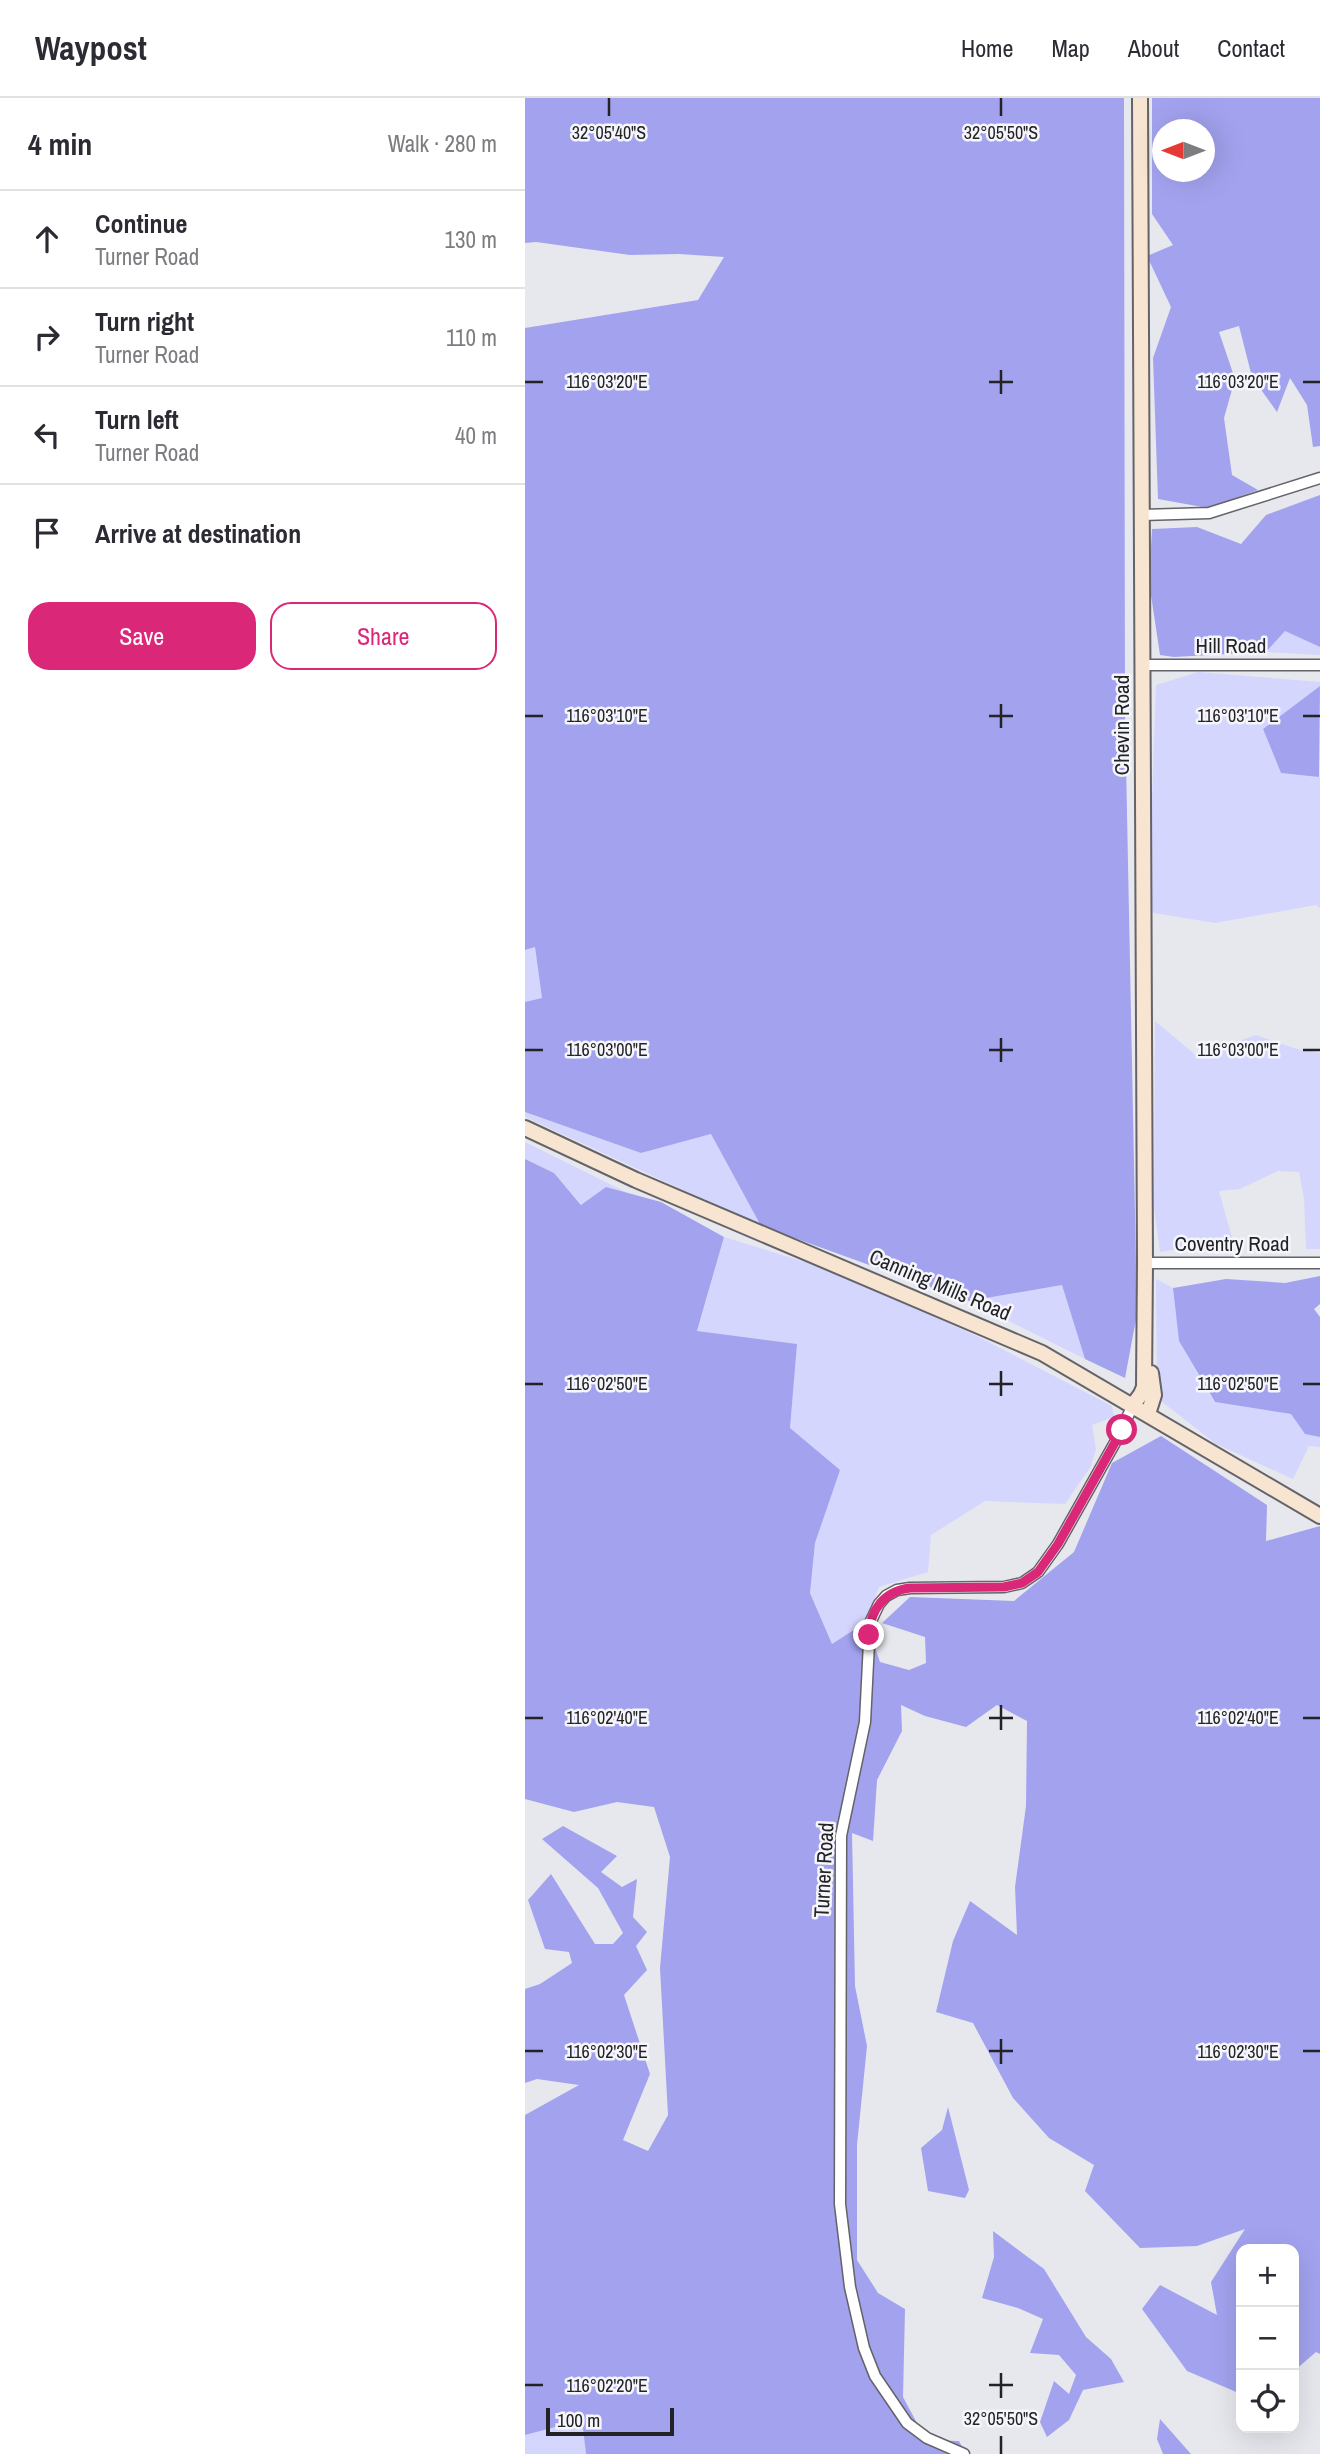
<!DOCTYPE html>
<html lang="en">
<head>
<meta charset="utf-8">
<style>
  body { margin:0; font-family:"Archivo Narrow",sans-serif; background:#f2f2f3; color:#2b2b33 }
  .controls { position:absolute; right:21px; bottom:21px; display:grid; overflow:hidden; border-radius:14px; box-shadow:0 7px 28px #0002 }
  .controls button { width:63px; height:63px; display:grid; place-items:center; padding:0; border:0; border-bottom:2px solid #e1e1e2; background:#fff; color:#2b2b33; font:35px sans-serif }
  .compass { position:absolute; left:627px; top:21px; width:63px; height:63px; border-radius:50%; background:#fff; box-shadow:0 7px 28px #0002; rotate:270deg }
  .scale { position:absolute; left:21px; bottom:18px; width:128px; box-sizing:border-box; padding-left:7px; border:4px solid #232325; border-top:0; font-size:19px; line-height:24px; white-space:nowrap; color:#232325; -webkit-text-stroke:5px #f5f5fc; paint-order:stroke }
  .stop { position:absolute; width:21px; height:21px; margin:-16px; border:5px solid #db2777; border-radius:50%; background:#fff }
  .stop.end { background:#db2777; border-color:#fff; box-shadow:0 2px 7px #0008 }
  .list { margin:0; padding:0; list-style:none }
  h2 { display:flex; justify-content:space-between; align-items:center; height:91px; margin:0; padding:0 28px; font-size:30px }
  h2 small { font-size:23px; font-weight:400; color:#7c7c81 }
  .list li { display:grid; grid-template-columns:46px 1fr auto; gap:21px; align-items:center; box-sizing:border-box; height:98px; padding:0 28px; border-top:2px solid #e1e1e2 }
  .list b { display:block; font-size:26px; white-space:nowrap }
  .list p { margin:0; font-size:23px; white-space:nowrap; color:#7c7c81 }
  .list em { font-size:23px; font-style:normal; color:#7c7c81 }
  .actions { display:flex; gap:14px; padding:21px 28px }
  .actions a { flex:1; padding:16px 0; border:2px solid #db2777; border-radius:21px; text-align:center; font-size:24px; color:#db2777 }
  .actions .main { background:#db2777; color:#fff }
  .icon { flex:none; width:38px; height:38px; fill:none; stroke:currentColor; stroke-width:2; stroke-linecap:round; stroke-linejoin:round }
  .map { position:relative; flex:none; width:795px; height:2356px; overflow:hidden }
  header { display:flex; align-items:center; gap:42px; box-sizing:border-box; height:98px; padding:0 35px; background:#fff; border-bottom:2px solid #e1e1e2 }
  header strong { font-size:33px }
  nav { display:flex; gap:38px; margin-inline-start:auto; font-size:24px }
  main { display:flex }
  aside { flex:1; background:#fff }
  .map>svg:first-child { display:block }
  .green { fill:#d4d6fd }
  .forest { fill:#a2a2ef; fill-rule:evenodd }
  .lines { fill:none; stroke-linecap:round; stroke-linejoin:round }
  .minor-casing { stroke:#636368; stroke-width:13 }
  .secondary-casing { stroke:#636368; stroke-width:18 }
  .minor { stroke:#fff; stroke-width:10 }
  .secondary { stroke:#f7e4d1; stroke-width:14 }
  .route { stroke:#db2777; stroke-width:9 }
  .ticks { fill:none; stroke:#232325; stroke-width:2.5 }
  .labels { text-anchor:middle; stroke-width:5; stroke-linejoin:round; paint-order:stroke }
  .street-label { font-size:21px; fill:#232325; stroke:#f5f5fc }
  .ticks-label { font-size:18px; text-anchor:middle; fill:#232325; stroke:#f5f5fc; stroke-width:5; stroke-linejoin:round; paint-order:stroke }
</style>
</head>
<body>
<header>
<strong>Waypost</strong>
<nav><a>Home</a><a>Map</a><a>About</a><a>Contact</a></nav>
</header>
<main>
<aside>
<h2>4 min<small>Walk · 280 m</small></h2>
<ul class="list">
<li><svg class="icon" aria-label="ahead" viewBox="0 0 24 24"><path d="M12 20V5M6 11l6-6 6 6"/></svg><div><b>Continue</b><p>Turner Road</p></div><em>130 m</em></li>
<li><svg class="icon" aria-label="right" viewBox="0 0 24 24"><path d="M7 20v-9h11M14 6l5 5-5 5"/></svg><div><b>Turn right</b><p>Turner Road</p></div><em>110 m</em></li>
<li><svg class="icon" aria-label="left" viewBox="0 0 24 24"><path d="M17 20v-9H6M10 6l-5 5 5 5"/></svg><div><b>Turn left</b><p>Turner Road</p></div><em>40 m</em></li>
<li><svg class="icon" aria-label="arrive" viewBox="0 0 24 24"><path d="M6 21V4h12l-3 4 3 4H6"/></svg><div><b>Arrive at destination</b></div></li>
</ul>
<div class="actions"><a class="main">Save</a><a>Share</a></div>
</aside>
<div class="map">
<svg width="795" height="2356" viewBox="0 0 795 2356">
  <rect width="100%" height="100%" fill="#e7e8ee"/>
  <!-- green -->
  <path class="green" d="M760,533L795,549V557L741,554Z
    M673,574L795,584V588L738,631L756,675L795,679V810L791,807L690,825L623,814L631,587Z
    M10,849L17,900L0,904V852Z
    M630,923L672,958L731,937L772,951L795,955V1151H781L779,1100L774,1074L753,1073L715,1091L694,1093L710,1150H660L635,1154L629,1110Z
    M0,1014L116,1055L186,1036L236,1128L0,1019Z
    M0,1044L103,1095L81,1089L57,1107L29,1075L0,1061Z
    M199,1139L309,1173L454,1239L587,1308L589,1319L567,1327L571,1351L566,1368L540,1406L460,1403L406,1437L403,1474L354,1489L341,1524L307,1546L285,1495L290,1445L314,1372L265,1330L272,1246L172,1234Z
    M631,1181L648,1190L654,1243L689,1304L766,1316L780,1336L795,1339V1349L784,1348L768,1381L691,1346L632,1300Z
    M537,1187L560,1261L444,1203Z
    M57,2322L61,2356H0V2337Z"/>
  <!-- forest -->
  <path class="forest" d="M0,0H599L600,615L612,1216L600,1280L560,1261L537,1187L444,1203L236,1128L186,1036L116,1055L0,1014V904L17,900L10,849L0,852V230L173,202L199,159L154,156L105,157L11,144L0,145Z
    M627,0H795V348L788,349L782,307L765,280L752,314L727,279L714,228L694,234L710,281L699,320L707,377L733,392L683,410L633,401L628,260L646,209L622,158L648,147L627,116ZM638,32H680V74H638Z
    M795,397V549L760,533L741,554L649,559L635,557L624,484L627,431L672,429L716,446L741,417Z
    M795,588L794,679L756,675L738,631Z
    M0,1061L29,1075L56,1107L81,1089L136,1104L199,1139L172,1233L272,1246L265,1330L315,1372L290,1445L285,1495L307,1546L341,1524L355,1564L384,1572L401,1565L400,1539L357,1525L385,1499L489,1503L549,1454L587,1365L636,1338L742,1407L741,1443L795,1428V2256L791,2254L769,2273V2151H716V2296L662,2273L617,2211L635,2187L692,2217L686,2184L720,2131L672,2148L615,2150L560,2093L569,2067L524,2040L488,2000L448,1925L411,1914L428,1843L445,1803L492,1837L490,1789L501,1708L502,1623L472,1607L441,1629L400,1618L376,1607L377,1633L352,1682L348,1743L327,1735L330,1888L342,1948L332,2047V2162L353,2195L380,2211L378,2299L401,2342L434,2343L441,2356H61L57,2322L0,2337V2017L54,1987L12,1981L0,1985V1891L15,1886L47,1865L44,1854L20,1851L3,1802L26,1776L70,1846H88L98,1835L73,1790L17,1741L38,1728L92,1758L76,1774L97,1789L112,1781L108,1819L122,1834L111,1848L122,1872L99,1897L125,1976L98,2042L123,2053L143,2017L135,1870L145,1759L129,1709L92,1704L49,1714L0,1701Z
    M795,1178V1206L789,1211L795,1219V1339L780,1336L766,1316L690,1304L654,1243L648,1190L701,1181L760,1185Z
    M423,2009L444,2092L440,2100L403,2093L396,2050L417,2032Z
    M468,2133L519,2171L561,2239L586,2261L599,2284L558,2292L544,2322L522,2339L515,2324L529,2283L544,2296L551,2277L534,2257L505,2255L518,2221L493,2210L457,2200L469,2159Z
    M635,2321L666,2356H638L632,2341Z"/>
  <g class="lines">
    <defs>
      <path id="minor" d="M617,417L684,415L795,380
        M618,567H795
        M620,1165H795
        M439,2356L402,2340L382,2325L350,2278L339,2250L325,2189L315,2106L316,1738L340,1624L345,1525L354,1506L361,1498L372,1492L385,1490L479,1489L497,1485L513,1474L533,1446L592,1341L608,1307"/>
      <path id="secondary" d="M0,1030L111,1082L517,1255L795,1418
        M608,1307L616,1296L619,1289L620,1165L615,0
        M623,1316L629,1297L626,1275"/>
    </defs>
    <!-- minor casing -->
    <use href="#minor" class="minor-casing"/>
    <!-- secondary casing -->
    <use href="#secondary" class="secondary-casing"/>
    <!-- minor -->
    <use href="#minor" class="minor"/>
    <!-- secondary -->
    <use href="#secondary" class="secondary"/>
  </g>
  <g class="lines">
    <!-- route -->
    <path class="route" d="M344,1537C345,1512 359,1493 385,1490L479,1489L497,1485L513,1474L533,1446L597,1332"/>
  </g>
  <!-- ticks -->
  <path class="ticks" d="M84,0V18M476,0V18M476,272V296M0,284H18M464,284H488M778,284H795M476,606V630M0,618H18M464,618H488M778,618H795M476,940V964M0,952H18M464,952H488M778,952H795M476,1273V1298M0,1286H18M464,1286H488M778,1286H795M476,1607V1632M0,1620H18M464,1620H488M778,1620H795M476,1941V1966M0,1953H18M464,1953H488M778,1953H795M476,2275V2300M0,2287H18M464,2287H488M476,2338V2356"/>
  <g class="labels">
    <!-- street labels -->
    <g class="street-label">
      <text x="706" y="555">Hill Road</text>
      <text transform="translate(597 627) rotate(-90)" y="7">Chevin Road</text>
      <text x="707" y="1153">Coventry Road</text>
      <text transform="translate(415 1187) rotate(23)" y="7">Canning Mills Road</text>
      <text transform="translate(299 1772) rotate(-87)" y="7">Turner Road</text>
    </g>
  </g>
  <g class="ticks-label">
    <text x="84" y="41">32°05'40"S</text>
    <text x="476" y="41">32°05'50"S</text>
    <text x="713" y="290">116°03'20"E</text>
    <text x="82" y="290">116°03'20"E</text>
    <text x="713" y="624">116°03'10"E</text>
    <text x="82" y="624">116°03'10"E</text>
    <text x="713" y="958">116°03'00"E</text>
    <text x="82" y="958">116°03'00"E</text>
    <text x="82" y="1292">116°02'50"E</text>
    <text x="713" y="1292">116°02'50"E</text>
    <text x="713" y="1626">116°02'40"E</text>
    <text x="82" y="1626">116°02'40"E</text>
    <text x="82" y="1960">116°02'30"E</text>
    <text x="713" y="1960">116°02'30"E</text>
    <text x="82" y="2294">116°02'20"E</text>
    <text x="476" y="2327">32°05'50"S</text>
  </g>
</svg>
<div class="controls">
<button>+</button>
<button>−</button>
<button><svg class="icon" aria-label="locate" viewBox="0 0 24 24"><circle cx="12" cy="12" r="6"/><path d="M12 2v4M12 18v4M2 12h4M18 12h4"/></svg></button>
</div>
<svg class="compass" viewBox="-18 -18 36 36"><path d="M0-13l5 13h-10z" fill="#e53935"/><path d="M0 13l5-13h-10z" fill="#7c7c81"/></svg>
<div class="scale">100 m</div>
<div class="stop" style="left:597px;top:1332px"></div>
<div class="stop end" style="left:344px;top:1537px"></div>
</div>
</main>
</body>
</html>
